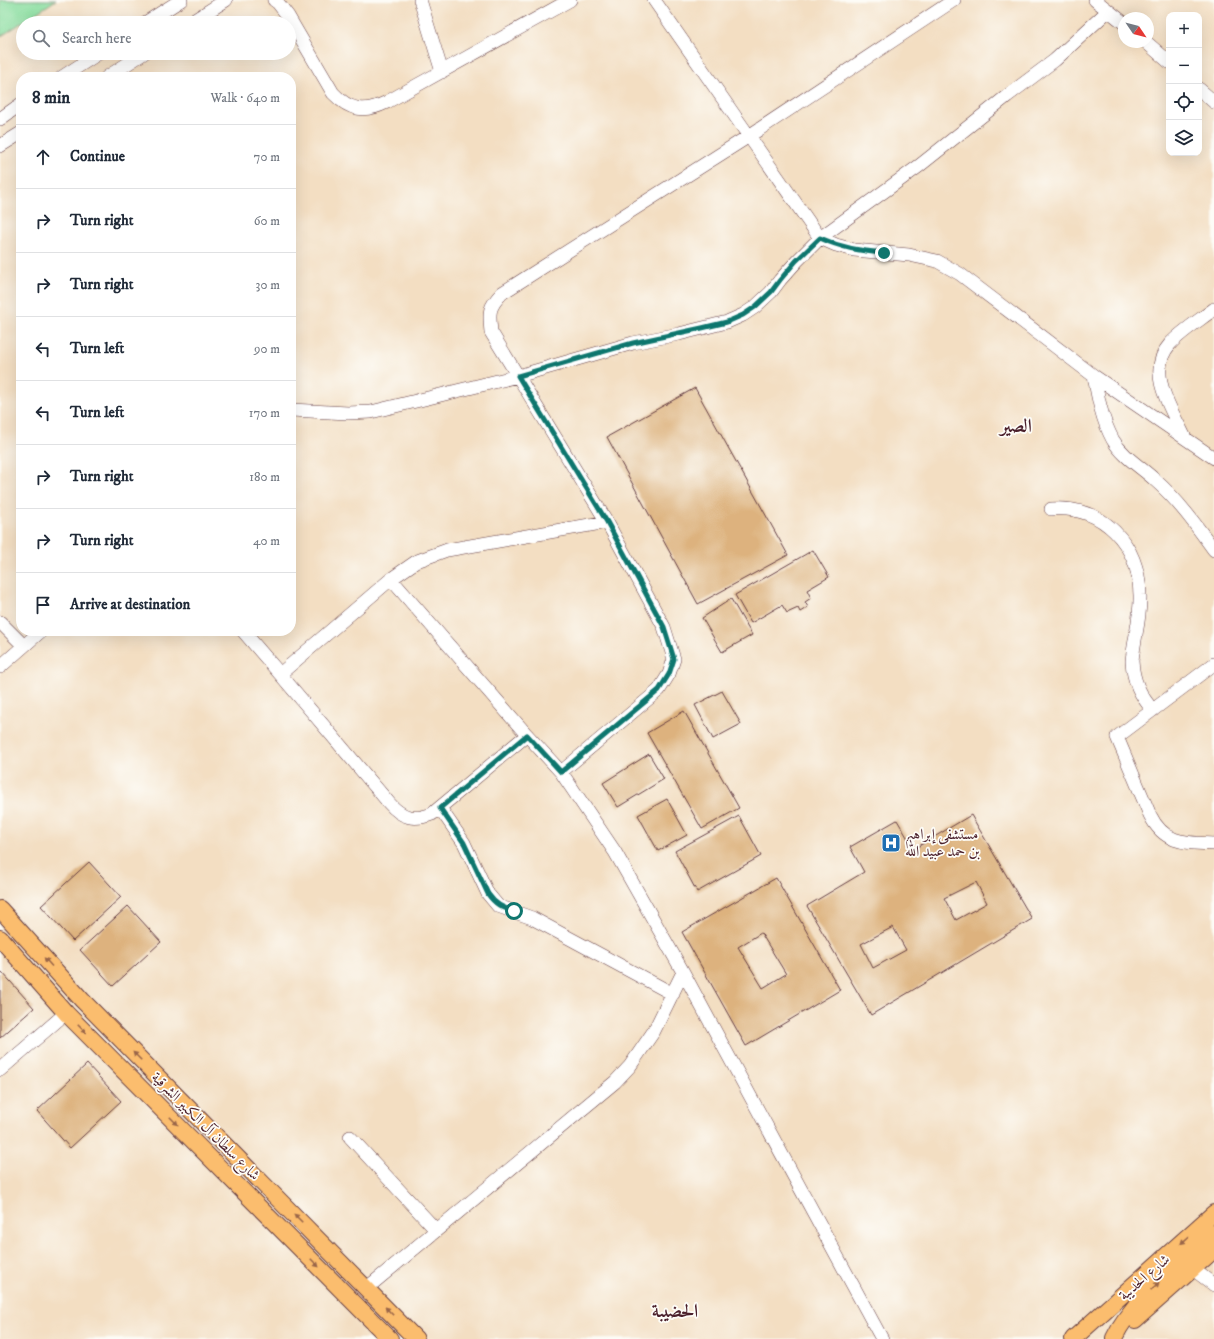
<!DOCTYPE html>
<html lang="en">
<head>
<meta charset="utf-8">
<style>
  body { margin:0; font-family:"IM FELL DW Pica",Amiri,serif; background:#f6f6f7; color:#1f2937 }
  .controls { position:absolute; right:12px; top:12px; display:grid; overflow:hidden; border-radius:8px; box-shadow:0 4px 16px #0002 }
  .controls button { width:36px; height:36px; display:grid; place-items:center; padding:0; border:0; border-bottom:1px solid #e0e1e3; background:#fff; color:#1f2937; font:20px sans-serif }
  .compass { position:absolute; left:1118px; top:12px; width:36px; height:36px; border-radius:50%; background:#fff; box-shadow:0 4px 16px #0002; rotate:125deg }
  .stop { position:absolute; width:12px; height:12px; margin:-9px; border:3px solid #0f766e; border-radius:50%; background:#fff }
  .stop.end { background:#0f766e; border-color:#fff; box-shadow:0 1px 4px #0008 }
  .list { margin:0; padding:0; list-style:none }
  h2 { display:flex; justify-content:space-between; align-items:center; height:52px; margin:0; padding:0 16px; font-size:17px }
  h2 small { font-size:13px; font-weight:400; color:#747a83 }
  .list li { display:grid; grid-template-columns:26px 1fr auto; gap:12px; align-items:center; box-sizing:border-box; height:64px; padding:0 16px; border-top:1px solid #e0e1e3 }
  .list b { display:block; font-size:15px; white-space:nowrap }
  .list em { font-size:13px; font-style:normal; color:#747a83 }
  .icon { flex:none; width:22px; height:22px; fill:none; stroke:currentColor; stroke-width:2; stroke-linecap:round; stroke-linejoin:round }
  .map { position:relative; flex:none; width:1214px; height:1339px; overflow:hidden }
  .search { position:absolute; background:#fff; box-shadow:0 4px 16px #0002; left:16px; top:16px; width:280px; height:44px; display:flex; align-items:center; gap:10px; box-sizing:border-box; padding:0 14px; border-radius:22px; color:#747a83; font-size:15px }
  .panel { position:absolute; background:#fff; box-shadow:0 4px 16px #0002; left:16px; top:72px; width:280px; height:564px; border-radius:16px }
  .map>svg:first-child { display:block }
  .green { fill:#8adea0; stroke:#6a7e66 }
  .building { fill:#ddb27e; fill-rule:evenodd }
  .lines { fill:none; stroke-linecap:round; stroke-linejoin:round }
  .minor-casing { stroke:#633c42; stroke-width:14 }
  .major-casing { stroke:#633c42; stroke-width:18 }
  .minor { stroke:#fff; stroke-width:13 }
  .major { stroke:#fbbd6e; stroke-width:16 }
  .oneway { fill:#9a6649 }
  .route { stroke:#0f766e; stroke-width:5 }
  .labels { text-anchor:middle; stroke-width:3.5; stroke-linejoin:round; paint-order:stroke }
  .poi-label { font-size:15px; fill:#4a1f2b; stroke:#fdfcf7; text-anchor:start }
  .street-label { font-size:15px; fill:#4a1f2b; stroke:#fdfcf7 }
  .district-label { font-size:19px; font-weight:bold; fill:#4a1f2b; stroke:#fdfcf7 }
</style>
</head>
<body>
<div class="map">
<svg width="1214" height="1339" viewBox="0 0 1214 1339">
  <rect width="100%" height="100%" fill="#fdfcf7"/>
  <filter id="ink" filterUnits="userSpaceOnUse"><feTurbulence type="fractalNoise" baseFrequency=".025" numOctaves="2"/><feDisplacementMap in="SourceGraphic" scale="8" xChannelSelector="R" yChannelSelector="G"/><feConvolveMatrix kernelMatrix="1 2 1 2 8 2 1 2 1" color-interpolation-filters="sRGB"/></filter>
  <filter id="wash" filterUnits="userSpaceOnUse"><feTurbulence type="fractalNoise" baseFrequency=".012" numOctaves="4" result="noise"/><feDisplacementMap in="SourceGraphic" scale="16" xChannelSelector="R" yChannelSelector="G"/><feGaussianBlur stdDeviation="0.9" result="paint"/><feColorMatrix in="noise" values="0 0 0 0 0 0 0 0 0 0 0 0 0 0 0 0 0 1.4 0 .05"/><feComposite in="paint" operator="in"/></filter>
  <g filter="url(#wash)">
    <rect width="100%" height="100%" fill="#f3dec2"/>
    <!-- green -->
    <path class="green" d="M0,0H56L0,37Z"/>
    <g id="blocks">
      <!-- building -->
      <path class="building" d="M695,388L788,555L698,604L607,437Z
        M813,550L829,577L807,590L811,598L805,602L808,607L800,612L798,608L787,613L782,605L751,623L735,595Z
        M731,599L752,635L722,652L702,618Z
        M722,691L741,724L713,739L695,705Z
        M684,711L739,808L702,829L647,733Z
        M649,754L664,779L618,807L603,783Z
        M667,799L687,835L658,851L638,815Z
        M971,815L1032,919L871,1015L807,906L864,872L850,847L897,820L914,849ZM976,882L987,903L956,920L944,898ZM893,927L906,950L873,968L861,944Z
        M739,816L761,856L697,892L675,851Z
        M89,862L121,897L73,941L41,906Z
        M776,878L840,990L746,1046L682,932ZM761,933L786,974L763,988L738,947Z
        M128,906L161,942L113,986L80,950Z
        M2,972L34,1008L0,1038V973Z
        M87,1064L121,1101L70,1148L37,1111Z"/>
    </g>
  </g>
  <g filter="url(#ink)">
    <use href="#blocks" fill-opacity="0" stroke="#633c42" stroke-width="1"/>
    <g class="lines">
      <defs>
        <path id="minor" d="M274,0L278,3L288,16L333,93C350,111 365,113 387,102L570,0
          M420,0L442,72
          M654,0L820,238L836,245L854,250L909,255L937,261L960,274L1094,376L1214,458
          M1095,0L1124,23
          M145,23L181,0
          M190,23L226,0
          M1146,42L1169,62
          M62,77L99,53
          M107,77L144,53
          M1199,89L1214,102
          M0,119L21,104
          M0,146L21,133
          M1094,376C1098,398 1102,420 1113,440C1123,457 1141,467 1155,480C1178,500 1196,525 1214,550
          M291,410L348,413L371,412L518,376L633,343L679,334L727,322L743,315L755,307L771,292L780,280L797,261L820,238L919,166L1007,96L1055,60L1108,11
          M1185,438C1172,410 1145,372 1170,344C1182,331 1200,320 1214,309
          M1051,509C1103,505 1139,544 1140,595C1141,617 1134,639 1132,661C1133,681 1140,696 1153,710
          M391,579L527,735L561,772L615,852L683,972L882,1339
          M0,622L24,646
          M243,631L280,674L389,803C402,818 414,821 432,814L527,735
          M1214,664L1117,737L1150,815C1164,844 1185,843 1214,844
          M0,667L41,631
          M280,674L391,579L417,561L447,550L607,522
          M561,772L659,690L669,674L674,659L664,627L607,522L491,332C489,312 488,308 502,293L749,136L954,0
          M440,808L464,843L488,894L498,906L532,918L673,994
          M0,1070L66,1013
          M350,1137L436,1230
          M1193,1269L1214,1285
          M367,1288L615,1082L630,1066L654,1031L683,972"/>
        <path id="major" d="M0,909L82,1000L416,1339
          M0,938L66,1013L390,1339
          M1135,1320L1214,1250
          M1114,1338C1134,1296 1181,1265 1214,1233
          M1073,1339L1214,1213"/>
      </defs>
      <!-- minor casing -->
      <use href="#minor" class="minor-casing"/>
      <!-- major casing -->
      <use href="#major" class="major-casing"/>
      <!-- minor -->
      <use href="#minor" class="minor"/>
      <!-- major -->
      <use href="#major" class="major"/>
    </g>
    <!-- one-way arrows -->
    <defs><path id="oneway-solid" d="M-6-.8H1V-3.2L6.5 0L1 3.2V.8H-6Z"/></defs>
    <g class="oneway">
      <use href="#oneway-solid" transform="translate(48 962) rotate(-132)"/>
      <use href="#oneway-solid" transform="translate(82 1029) rotate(45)"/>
      <use href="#oneway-solid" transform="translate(137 1056) rotate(-135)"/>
      <use href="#oneway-solid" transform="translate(174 1121) rotate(45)"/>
      <use href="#oneway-solid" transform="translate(298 1218) rotate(-135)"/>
      <use href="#oneway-solid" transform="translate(1185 1240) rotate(138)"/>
      <use href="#oneway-solid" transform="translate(315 1263) rotate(45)"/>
      <use href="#oneway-solid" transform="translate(1155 1286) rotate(-43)"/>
      <use href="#oneway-solid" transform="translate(389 1311) rotate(-134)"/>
    </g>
  </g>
  <g class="lines" filter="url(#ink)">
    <!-- route -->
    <path class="route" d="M514,911C502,908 495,904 488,894L464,843L440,808L527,735L561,772L659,690L669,674L674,659L664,627L607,522L518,376L633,343L702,328L727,322L743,315L755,307L771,292L780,280L796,261L820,238C842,248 860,251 884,253"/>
  </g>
  <!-- icons -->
  <defs>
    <symbol id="hospital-square" viewBox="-11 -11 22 22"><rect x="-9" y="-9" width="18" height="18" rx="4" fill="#1f6fb2" stroke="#fdfcf7"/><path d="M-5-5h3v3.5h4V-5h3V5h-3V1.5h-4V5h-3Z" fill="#fff"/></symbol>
  </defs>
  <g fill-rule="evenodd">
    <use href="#hospital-square" x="880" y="832" width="22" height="22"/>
  </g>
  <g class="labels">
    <!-- poi labels -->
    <g class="poi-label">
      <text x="905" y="839">مستشفى إبراهيم<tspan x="905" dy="17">بن حمد عبيد الله</tspan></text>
    </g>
    <!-- street labels -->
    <g class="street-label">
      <text transform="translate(206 1126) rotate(45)" y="5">شارع سلطان آل الكبير الشرقية</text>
      <text transform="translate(1144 1277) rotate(-41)" y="5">شارع الحديبة</text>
    </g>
    <!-- district labels -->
    <g class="district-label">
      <text x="1016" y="432">الصير</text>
      <text x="675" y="1317">الحضيبة</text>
    </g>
  </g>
</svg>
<div class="controls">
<button>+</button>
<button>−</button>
<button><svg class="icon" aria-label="locate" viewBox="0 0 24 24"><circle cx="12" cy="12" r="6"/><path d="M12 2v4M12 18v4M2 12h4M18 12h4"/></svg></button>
<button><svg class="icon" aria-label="layers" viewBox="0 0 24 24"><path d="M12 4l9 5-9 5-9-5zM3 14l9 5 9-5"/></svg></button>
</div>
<svg class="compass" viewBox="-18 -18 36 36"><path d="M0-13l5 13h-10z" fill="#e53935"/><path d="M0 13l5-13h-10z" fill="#747a83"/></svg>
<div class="stop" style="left:514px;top:911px"></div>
<div class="stop end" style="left:884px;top:253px"></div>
<div class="search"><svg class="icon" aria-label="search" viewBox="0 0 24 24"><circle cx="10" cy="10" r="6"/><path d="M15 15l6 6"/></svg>Search here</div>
<section class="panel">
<h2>8 min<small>Walk · 640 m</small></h2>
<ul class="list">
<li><svg class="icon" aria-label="ahead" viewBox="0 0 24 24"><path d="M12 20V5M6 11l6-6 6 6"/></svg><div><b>Continue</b></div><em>70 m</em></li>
<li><svg class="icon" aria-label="right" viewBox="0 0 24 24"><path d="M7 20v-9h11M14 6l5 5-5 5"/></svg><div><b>Turn right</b></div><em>60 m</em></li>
<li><svg class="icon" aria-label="right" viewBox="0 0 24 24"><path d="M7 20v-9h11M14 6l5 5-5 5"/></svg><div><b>Turn right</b></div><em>30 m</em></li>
<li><svg class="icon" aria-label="left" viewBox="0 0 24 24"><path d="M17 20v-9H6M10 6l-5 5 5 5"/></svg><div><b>Turn left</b></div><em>90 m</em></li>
<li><svg class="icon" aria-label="left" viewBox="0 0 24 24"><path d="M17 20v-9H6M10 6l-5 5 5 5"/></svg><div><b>Turn left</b></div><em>170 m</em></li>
<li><svg class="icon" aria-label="right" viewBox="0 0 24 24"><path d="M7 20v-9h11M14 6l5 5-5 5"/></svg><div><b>Turn right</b></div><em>180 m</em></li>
<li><svg class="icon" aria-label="right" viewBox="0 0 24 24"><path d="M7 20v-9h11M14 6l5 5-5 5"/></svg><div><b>Turn right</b></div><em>40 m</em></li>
<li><svg class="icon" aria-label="arrive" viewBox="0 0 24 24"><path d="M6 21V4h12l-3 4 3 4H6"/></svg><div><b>Arrive at destination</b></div></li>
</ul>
</section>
</div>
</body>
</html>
